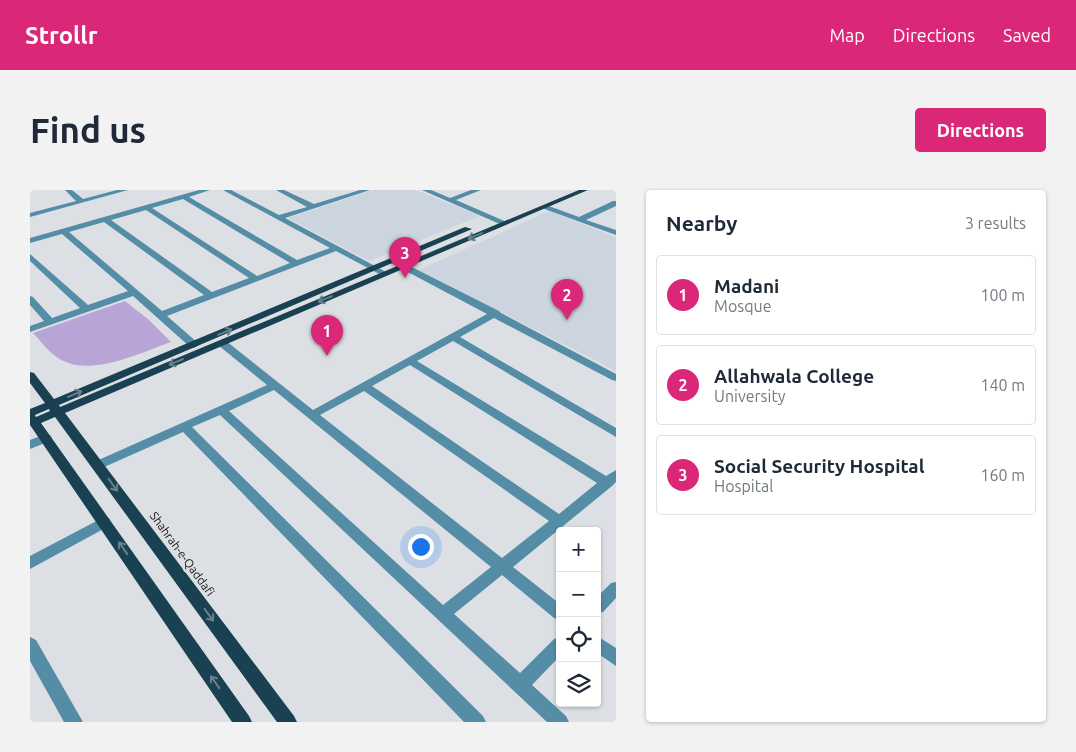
<!DOCTYPE html>
<html lang="en">
<head>
<meta charset="utf-8">
<style>
  body { margin:0; font-family:Ubuntu,sans-serif; background:#f2f2f3; color:#1f2937 }
  .controls { position:absolute; right:15px; bottom:15px; display:grid; overflow:hidden; border-radius:5px; box-shadow:0 1px 4px #0004 }
  .controls button { width:45px; height:45px; display:grid; place-items:center; padding:0; border:0; border-bottom:1px solid #e0e1e3; background:#fff; color:#1f2937; font:25px sans-serif }
  .you { position:absolute; left:390px; top:356px; width:18px; height:18px; margin:-12px; border:4px solid #fff; border-radius:50%; background:#1a73e8; box-shadow:0 0 0 8px #1a73e833 }
  .badge { display:grid; place-items:center; width:32px; height:32px; border-radius:50%; background:#db2777; color:#fff; font-size:16px; font-weight:700 }
  .pin { position:absolute; translate:-50% -41px; filter:drop-shadow(0 1px 2px #0008) }
  .pin::after { content:''; position:absolute; top:26px; width:18px; height:15px; background:inherit; clip-path:polygon(0 0,100% 0,50% 100%) }
  .list { margin:0; padding:0; list-style:none }
  h2 { display:flex; justify-content:space-between; align-items:center; height:65px; margin:0; padding:0 20px; font-size:21px }
  h2 small { font-size:16px; font-weight:400; color:#747a83 }
  .list li { display:grid; grid-template-columns:32px 1fr auto; gap:15px; align-items:center; box-sizing:border-box; height:80px; margin:0 10px 10px; padding:0 10px; border:1px solid #e0e1e3; border-radius:5px }
  .list b { display:block; font-size:19px; white-space:nowrap }
  .list p { margin:0; font-size:16px; white-space:nowrap; color:#747a83 }
  .list em { font-size:16px; font-style:normal; color:#747a83 }
  .icon { flex:none; width:28px; height:28px; fill:none; stroke:currentColor; stroke-width:2; stroke-linecap:round; stroke-linejoin:round }
  .map { position:relative; flex:none; width:586px; height:532px; overflow:hidden; border-radius:5px }
  header { display:flex; align-items:center; gap:30px; box-sizing:border-box; height:70px; padding:0 25px; background:#db2777; color:#fff }
  header strong { font-size:24px }
  nav { display:flex; gap:28px; margin-inline-start:auto; font-size:18px }
  .intro { display:flex; align-items:center; justify-content:space-between; box-sizing:border-box; height:120px; padding:0 30px }
  h1 { margin:0; font-size:35px }
  .button { padding:12px 22px; border-radius:5px; background:#db2777; color:#fff; font-size:18px; font-weight:700 }
  main { display:flex; gap:30px; padding:0 30px }
  aside { flex:1; background:#fff; border-radius:5px; box-shadow:0 1px 4px #0004 }
  .map>svg:first-child { display:block }
  .built { fill:#ccd5df }
  .green { fill:#b9a4d8 }
  .lines { fill:none; stroke-linecap:round; stroke-linejoin:round }
  .minor { fill:#558da7; fill-rule:evenodd }
  .major { fill:#194152; fill-rule:evenodd }
  .oneway { stroke:#67818c }
  .labels { text-anchor:middle; stroke-width:5; stroke-linejoin:round; paint-order:stroke }
  .street-label { font-size:12px; fill:#121314; stroke:#dce0e4 }
</style>
</head>
<body>
<header>
<strong>Strollr</strong>
<nav><a>Map</a><a>Directions</a><a>Saved</a></nav>
</header>
<div class="intro"><h1>Find us</h1><a class="button">Directions</a></div>
<main>
<div class="map">
<svg width="586" height="532" viewBox="0 0 586 532">
  <rect width="100%" height="100%" fill="#dce0e4"/>
  <!-- built -->
  <path class="built" d="M343,0H386L450,26L339,71L258,28Z
    M519,21L586,47V181L389,80Z"/>
  <!-- green -->
  <path class="green" d="M95,111L119,130L141,152C109,163 55,191 24,165C16,159 10,150 3,143Z"/>
  <g class="lines">
    <!-- minor -->
    <path class="minor" d="M35,0H42L53,9L87,0H98L0,27V23L46,11Z
      M169,0H180L159,7L267,70L300,58L193,0H201L249,25L277,17L246,0H254L284,14L330,0H340L255,28L360,84L353,86L306,61L137,126L168,153L169,155L164,158L160,157L103,106L0,142V136L14,131L0,115V106L3,107L22,128L50,118L0,71V64L58,115L98,101L32,44L0,53V48ZM153,9L260,73L227,86L122,18ZM116,20L219,88L182,102L81,30ZM74,32L174,105L132,121L39,42Z
      M392,0H401L420,8L441,0H451L426,10L479,33L472,35Z
      M583,11H586V16L556,30L586,40V45L509,17L516,15L549,27Z
      M362,67L469,121L471,123L586,184V191L582,190L464,128L430,147L586,238V247L423,151L387,171L576,286L586,280V292L582,296L483,377L530,414V430L524,428L472,385L424,424L490,483L524,449L530,447V466L502,495L536,526L539,532H517L190,225L162,237L453,526L456,532H434L153,242L72,278H64L62,275L64,272L237,195L188,155V151H196L283,220L457,124L359,72L358,70ZM380,175L567,293L529,324L342,196ZM244,200L461,377L413,415L199,221ZM334,201L519,331L472,368L290,225Z
      M16,244L20,245L22,248L20,251L0,259V250Z
      M74,327L79,328L81,332L79,336L0,379V366Z
      M586,392V408L573,422L567,424V407L581,393Z
      M567,446L586,458V476L567,463Z
      M0,447L6,450L53,532H34L0,471Z"/>
    <!-- major -->
    <path class="major" d="M549,0H558L35,223L264,526L267,532H247L25,227L11,233L219,526L222,532H202L0,235V219L15,213L0,193V182L4,183L24,209L435,37L442,39L29,215L30,217ZM19,219L20,221L6,227L5,225Z"/>
  </g>
  <!-- one-way arrows -->
  <defs><path id="oneway-shaft" d="M-6 0H5M1.5-3L5.5 0L1.5 3" fill="none" stroke-width="1.6" stroke-linecap="round" stroke-linejoin="round" transform="scale(1.25)"/></defs>
  <g class="oneway">
    <use href="#oneway-shaft" transform="translate(445 46) rotate(157)"/>
    <use href="#oneway-shaft" transform="translate(295 109) rotate(157)"/>
    <use href="#oneway-shaft" transform="translate(195 142) rotate(-23)"/>
    <use href="#oneway-shaft" transform="translate(146 172) rotate(157)"/>
    <use href="#oneway-shaft" transform="translate(45 204) rotate(-23)"/>
    <use href="#oneway-shaft" transform="translate(83 295) rotate(54)"/>
    <use href="#oneway-shaft" transform="translate(93 358) rotate(-125)"/>
    <use href="#oneway-shaft" transform="translate(179 425) rotate(54)"/>
    <use href="#oneway-shaft" transform="translate(185 492) rotate(-125)"/>
  </g>
  <g class="labels">
    <!-- street labels -->
    <g class="street-label">
      <text transform="translate(152 364) rotate(54)" y="4">Shahrah-e-Qaddafi</text>
    </g>
  </g>
</svg>
<div class="controls">
<button>+</button>
<button>−</button>
<button><svg class="icon" aria-label="locate" viewBox="0 0 24 24"><circle cx="12" cy="12" r="6"/><path d="M12 2v4M12 18v4M2 12h4M18 12h4"/></svg></button>
<button><svg class="icon" aria-label="layers" viewBox="0 0 24 24"><path d="M12 4l9 5-9 5-9-5zM3 14l9 5 9-5"/></svg></button>
</div>
<div class="you"></div>
<div class="pin badge" style="left:297px;top:166px">1</div>
<div class="pin badge" style="left:537px;top:130px">2</div>
<div class="pin badge" style="left:375px;top:88px">3</div>
</div>
<aside>
<h2>Nearby<small>3 results</small></h2>
<ul class="list">
<li><span class="badge">1</span><div><b>Madani</b><p>Mosque</p></div><em>100 m</em></li>
<li><span class="badge">2</span><div><b>Allahwala College</b><p>University</p></div><em>140 m</em></li>
<li><span class="badge">3</span><div><b>Social Security Hospital</b><p>Hospital</p></div><em>160 m</em></li>
</ul>
</aside>
</main>
</body>
</html>
